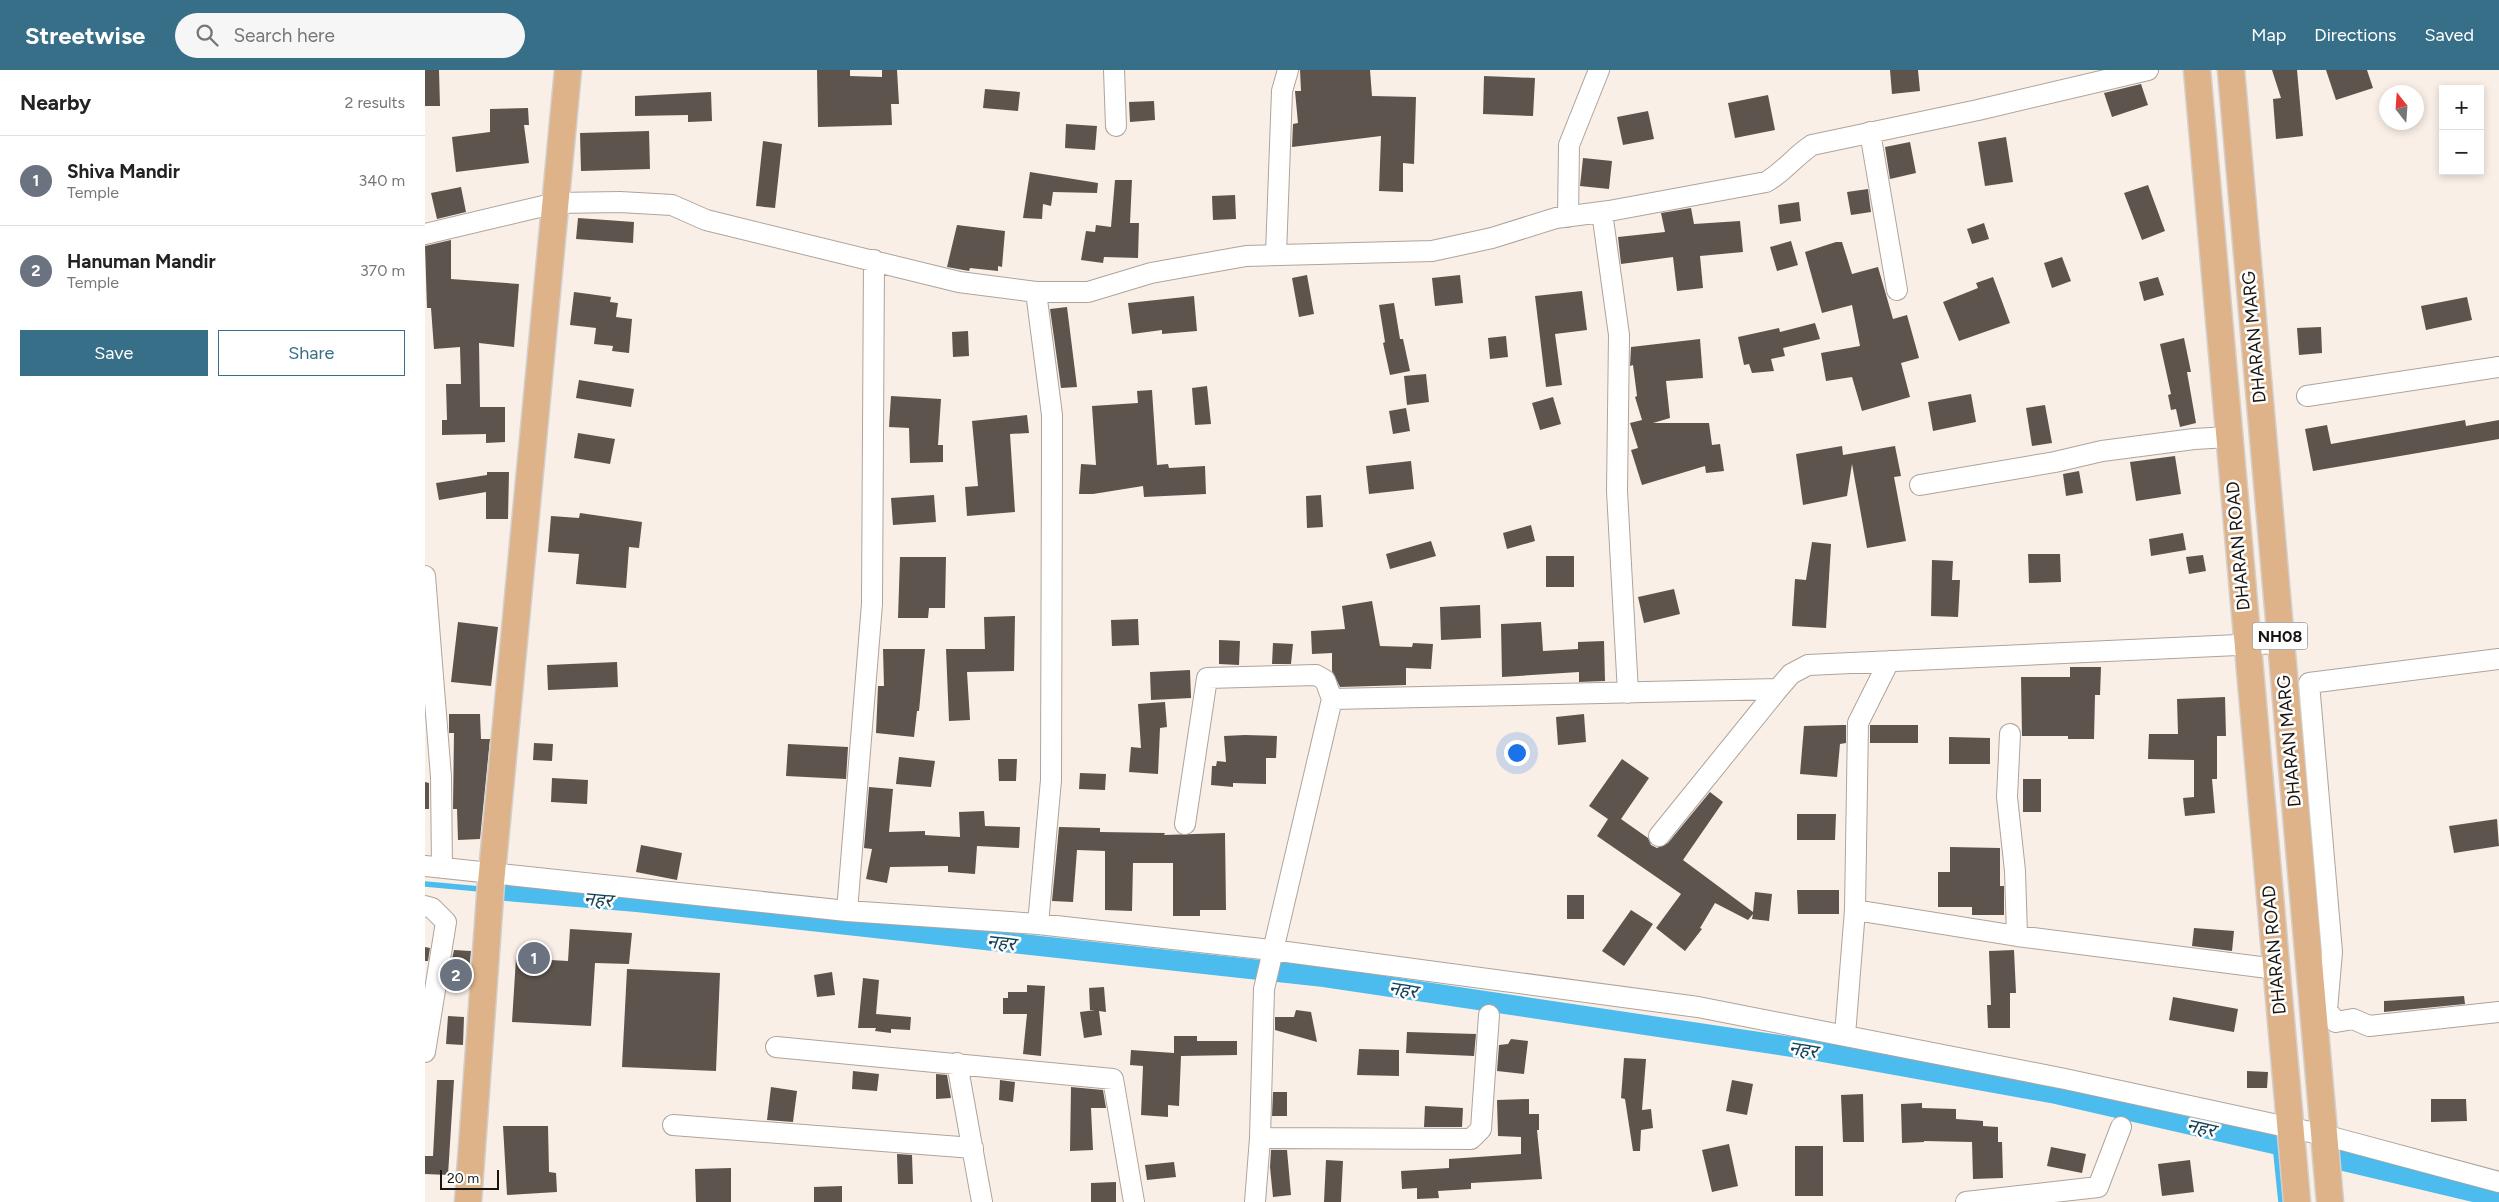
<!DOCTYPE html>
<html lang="en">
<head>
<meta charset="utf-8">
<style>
  body { margin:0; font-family:Figtree,"Noto Sans Devanagari",sans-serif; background:#f6f6f6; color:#222 }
  .controls { position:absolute; right:15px; top:15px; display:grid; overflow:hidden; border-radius:0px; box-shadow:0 2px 8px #0003 }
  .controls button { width:45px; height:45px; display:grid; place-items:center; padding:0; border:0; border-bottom:1px solid #e0e0e0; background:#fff; color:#222; font:25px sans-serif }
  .compass { position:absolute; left:1954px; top:15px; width:45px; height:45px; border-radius:50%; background:#fff; box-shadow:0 2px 8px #0003; rotate:343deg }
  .scale { position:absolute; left:15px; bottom:12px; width:59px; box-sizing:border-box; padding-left:5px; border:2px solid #171411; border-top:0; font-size:14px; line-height:18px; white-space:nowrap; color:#171411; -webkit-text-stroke:4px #fefefe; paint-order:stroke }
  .you { position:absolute; left:1091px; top:682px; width:18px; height:18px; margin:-12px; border:4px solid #fff; border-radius:50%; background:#1a73e8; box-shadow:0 0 0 8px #1a73e833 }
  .badge { display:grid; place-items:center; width:32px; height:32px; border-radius:50%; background:#376e88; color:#fff; font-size:16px; font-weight:700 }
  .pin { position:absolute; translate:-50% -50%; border:2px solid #fff; box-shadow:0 1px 5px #0006 }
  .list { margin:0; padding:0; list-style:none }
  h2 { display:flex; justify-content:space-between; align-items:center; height:65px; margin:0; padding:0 20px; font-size:21px }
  h2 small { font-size:16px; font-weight:400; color:#767676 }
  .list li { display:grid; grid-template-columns:32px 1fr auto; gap:15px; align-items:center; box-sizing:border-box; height:90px; padding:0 20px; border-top:1px solid #e0e0e0 }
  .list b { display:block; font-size:19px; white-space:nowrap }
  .list p { margin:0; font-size:16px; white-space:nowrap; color:#767676 }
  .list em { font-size:16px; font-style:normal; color:#767676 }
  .actions { display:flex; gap:10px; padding:15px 20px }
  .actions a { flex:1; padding:11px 0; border:1px solid #376e88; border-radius:0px; text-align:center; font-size:18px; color:#376e88 }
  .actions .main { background:#376e88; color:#fff }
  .icon { flex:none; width:28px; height:28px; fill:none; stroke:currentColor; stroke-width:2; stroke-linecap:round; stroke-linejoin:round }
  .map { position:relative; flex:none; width:2074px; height:1132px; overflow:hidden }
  header { display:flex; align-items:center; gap:30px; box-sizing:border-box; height:70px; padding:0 25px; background:#376e88; color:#fff }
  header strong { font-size:24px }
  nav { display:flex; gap:28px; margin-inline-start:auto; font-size:18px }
  .search { width:350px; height:45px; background:#f6f6f6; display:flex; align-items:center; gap:12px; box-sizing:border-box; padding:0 18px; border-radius:28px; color:#767676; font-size:19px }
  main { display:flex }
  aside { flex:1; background:#fff }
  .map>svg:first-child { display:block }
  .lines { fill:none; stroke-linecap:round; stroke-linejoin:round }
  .stream { stroke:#4cbbed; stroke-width:5.5 }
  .canal { stroke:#4cbbed; stroke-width:20 }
  .building { fill:#5d544d }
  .minor-casing { stroke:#aea49c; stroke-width:22 }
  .major-casing { stroke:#d1d0cf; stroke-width:29 }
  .minor { stroke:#fff; stroke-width:20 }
  .major { stroke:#dfb389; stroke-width:26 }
  .labels { text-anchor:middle; stroke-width:5; stroke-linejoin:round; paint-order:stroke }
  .shield { fill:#fefefe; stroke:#5c5a58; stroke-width:1 }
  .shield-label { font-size:16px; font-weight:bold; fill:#171411 }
  .street-label { font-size:18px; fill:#171411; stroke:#fefefe }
  .water-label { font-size:19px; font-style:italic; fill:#144358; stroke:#fefefe }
</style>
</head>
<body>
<header>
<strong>Streetwise</strong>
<div class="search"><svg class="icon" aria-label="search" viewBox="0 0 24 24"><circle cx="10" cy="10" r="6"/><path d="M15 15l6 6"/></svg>Search here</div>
<nav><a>Map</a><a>Directions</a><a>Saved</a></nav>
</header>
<main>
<aside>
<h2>Nearby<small>2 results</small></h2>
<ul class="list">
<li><span class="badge" style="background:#6b7280">1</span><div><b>Shiva Mandir</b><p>Temple</p></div><em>340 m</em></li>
<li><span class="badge" style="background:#6b7280">2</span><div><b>Hanuman Mandir</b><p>Temple</p></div><em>370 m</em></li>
</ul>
<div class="actions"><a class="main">Save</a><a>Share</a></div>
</aside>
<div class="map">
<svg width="2074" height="1132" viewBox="0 0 2074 1132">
  <rect width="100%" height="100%" fill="#f9efe7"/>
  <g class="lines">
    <!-- stream -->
    <path class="stream" d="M0,814L55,819
      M1850,1074L1856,1132"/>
    <!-- canal -->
    <path class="canal" d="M81,821L212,832L899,907L1381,979L1631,1024L1866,1078
      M1902,1087L2074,1128"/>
  </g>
  <!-- building -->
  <path class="building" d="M0,0H14L15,36H0Z
    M392,0H425V6L457,7V0H472L474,34H466L467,55L393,57Z
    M875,0H945L947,26L991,27L989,94L978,93V122L954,121L956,66L867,77L868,54L873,53L870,21H876Z
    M1465,0H1493L1495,21L1467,24Z
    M1847,0H1872L1878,66L1851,69L1848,29L1856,28Z
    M1901,0H1942L1948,18L1911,30Z
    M1059,6L1110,8L1108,46L1058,44Z
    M1716,14L1723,35L1687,47L1679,23Z
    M560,19L595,22L593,41L558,38Z
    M286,22L287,51L263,52V45L210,46V26Z
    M1343,25L1350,60L1310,68L1303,33Z
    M729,31L730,50L705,52L704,32Z
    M103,38L104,55H99L104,93L31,102L27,67L65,62V39Z
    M1223,41L1229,69L1198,75L1192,47Z
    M641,54L672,56L670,80L640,78Z
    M224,61L225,99L156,101L155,63Z
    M1581,67L1588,112L1560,116L1553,72Z
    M338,71L357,74L350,138L331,136Z
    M1485,72L1491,103L1465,109L1460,77Z
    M1158,88L1187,91L1184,119L1155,116Z
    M605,102L673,113L672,123L628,122L626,136L618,134L617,149L598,148Z
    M690,110H707L705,153H714L713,188L679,187L678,193L656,190L661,161L670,162L671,155L686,157Z
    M1723,115L1740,161L1717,170L1699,123Z
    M36,117L41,142L12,149L6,123Z
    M1443,119L1446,142L1426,145L1422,122Z
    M810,125L811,149L788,150L787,126Z
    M1374,132L1376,151L1355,154L1353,135Z
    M1266,138L1269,154L1315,151L1318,182L1275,186L1278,218L1252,221L1248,187L1196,194L1193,167L1240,162L1236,143Z
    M153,148L209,152L208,173L151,169Z
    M1559,153L1564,169L1547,174L1542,159Z
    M532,155L580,161L577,197L573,196V201L545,198L544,201L522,197Z
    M26,170V209L94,214L89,277L54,273L55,337H80V372L61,373V364L17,365V350H22L21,314H36L35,277L9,279L6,238H2L0,176Z
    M1366,171L1373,195L1352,201L1345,177Z
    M1411,172H1417L1427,204L1453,197L1468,249L1482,245L1494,288L1476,293L1485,327L1437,341L1427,307L1401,311L1396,283L1435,276L1427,235L1397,243L1380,182Z
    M1637,187L1646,211L1627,218L1619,193Z
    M882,205L889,244L874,247L867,208Z
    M1035,205L1038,233L1010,236L1007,208Z
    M1568,207L1585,253L1534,271L1518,232L1553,218L1551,213Z
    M1733,207L1739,225L1719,231L1714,212Z
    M1157,221L1162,260L1130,264L1137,315L1121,317L1110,226Z
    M149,222L186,227L185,232L193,233L191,247L207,249L204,283L187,281L188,276L169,274L171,258L145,255Z
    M769,226L772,261L737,264V260L707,264L703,233Z
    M2042,227L2047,250L2001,260L1996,236Z
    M969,233L975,269H978L985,301L965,305L958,273L960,272L954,235Z
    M642,237L652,317L636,318L625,239Z
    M1390,253L1395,269L1358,278L1360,286L1346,289L1349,301L1327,303L1324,294L1319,295L1313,267L1354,258L1355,262Z
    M1896,257L1897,283L1874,285L1872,258Z
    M543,261L544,286L528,287L527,262Z
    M1081,266L1083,287L1065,289L1063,268Z
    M1759,268L1766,302H1762L1771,353L1755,357L1751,339L1746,340L1743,325L1746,324L1735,274Z
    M1275,269L1278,308L1241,311L1245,348L1228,353H1284L1287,375L1295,374L1299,401L1281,403L1280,396L1217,415L1206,380L1213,378L1205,353L1217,350L1210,327L1212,326L1208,295L1205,296L1206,277Z
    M1001,304L1004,332L982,335L979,306Z
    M154,310L209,319L206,337L151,328Z
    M782,316L786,354L770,355L767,318Z
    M727,320L732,395L743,394L744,398L780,396L781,424L719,427L718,416L668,424H654L656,394L671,395L667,336L713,333L712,321Z
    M1546,324L1551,352L1508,361L1503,332Z
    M466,326L516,329L513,375H518V392L485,393L484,358L464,357Z
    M1128,327L1136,354L1115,360L1107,333Z
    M1620,335L1627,373L1607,376L1601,338Z
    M981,338L985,361L968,364L964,341Z
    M602,345L604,363L585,364L590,442L542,446L540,417L553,416L547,351Z
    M2040,350L2041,356L2074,350V369L1888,401L1880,359L1902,355L1906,374Z
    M153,363L190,369L185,394L149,388Z
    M1417,376L1418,385L1470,376L1476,406L1469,407L1481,471L1442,478L1427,394L1422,426L1378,435L1371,384Z
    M1750,386L1756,424L1711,431L1705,392Z
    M986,391L989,419L944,424L941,396Z
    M1654,401L1658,423L1641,426L1638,404Z
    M62,402H84L83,449H61V422L14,430L11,413L62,405Z
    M509,425L511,452L468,455L466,428Z
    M896,425L898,457L882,458L881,426Z
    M155,443L217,452L214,478L204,477L201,518L151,514L154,484L123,482L126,446L154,448Z
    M1106,455L1110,471L1082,479L1078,463Z
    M1758,463L1761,480L1726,486L1724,469Z
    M1006,471L1011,486L965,499L961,484Z
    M1387,472L1406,474L1401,558L1367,556L1370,509L1381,510Z
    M1603,484H1635L1636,512L1604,513Z
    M1778,485L1781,501L1764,504L1761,487Z
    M1121,486H1149V517H1121Z
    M475,487H521L520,538H504L503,548H473Z
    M1507,490L1528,491L1527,510H1535L1533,547L1506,546Z
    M1249,519L1255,544L1219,553L1213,527Z
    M947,531L955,576L987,577L988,573L1008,574L1006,599L981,598V615L915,617L907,601V583L887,584L886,561L920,559L917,536Z
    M1055,535L1056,568L1016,570L1015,537Z
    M590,546L589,601L542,602L545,650L524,651L521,579H560L559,547Z
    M713,549L714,575L687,576L686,550Z
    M33,552L73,557L66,616L26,612Z
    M1116,552L1118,581L1153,579V572L1179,571L1180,611L1154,612V602L1077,607L1076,554Z
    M794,570L815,571L814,595L794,594Z
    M848,573L868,574L866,594H847Z
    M458,579H500L494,641H492L489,667L451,663L453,616H459Z
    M192,592L193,617L123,620L122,595Z
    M1645,597H1676L1675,625H1670L1669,669H1643V666H1597L1596,607H1645Z
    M765,600L766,628L726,630L725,602Z
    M1800,627L1801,666H1792V709H1787L1790,743L1760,746L1758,728L1769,727V690L1723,689L1724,664H1753L1752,629Z
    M740,632L742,657L735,658L733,704L704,702L706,677L716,678L713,634Z
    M24,644H55L56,669H65L55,769L33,770L32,739H28L29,663H24Z
    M1159,644L1161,672L1133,675L1131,647Z
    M1417,655H1421V673L1415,674L1412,707L1375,704L1379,656Z
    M1445,655H1493V673H1445Z
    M820,665L852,666L851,688H841V714L808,713V717L786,715L787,696H791L792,691L801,692L799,666Z
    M1524,667L1565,668V694H1524Z
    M109,673L128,674L127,691L108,690Z
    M363,674L423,677L421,709L361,706Z
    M474,687L510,691L506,717L471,714Z
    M573,689H592L591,711H574Z
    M1197,689L1224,708L1196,749L1223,768L1226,775L1232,778L1243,773L1285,722L1298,732L1258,790L1328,842L1330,822L1347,824L1344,851L1327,849L1328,844L1323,850L1290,833L1275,858L1277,859L1260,881L1231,858L1256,824L1172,766L1183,749L1164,736Z
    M655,703L681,704L680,720L654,719Z
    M127,708L163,710L162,734L126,732Z
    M1598,709H1616V742H1598Z
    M0,712L4,713V739H0Z
    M444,717L468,719L464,762L500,761V765L535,767L534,742L559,741L560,756L595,757L594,778L552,776L550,804L523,802V796L465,797L462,813L441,809L447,779L439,778Z
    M1372,744H1411L1410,770H1372Z
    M2072,749L2074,776L2029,783L2024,756Z
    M634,757L675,758V762L740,763L739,765L800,763L801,840H775V846H748V793H708L707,841L680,840V781L652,780L648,832L627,831Z
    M216,775L257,783L252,810L211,802Z
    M1525,777L1575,778V816H1579V845H1547V837H1513V802H1525Z
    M1372,820H1414V844H1373Z
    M1142,825H1159V849H1142Z
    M1206,840L1228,854L1199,896L1177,881Z
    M1769,858L1809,861L1807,881L1767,876Z
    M145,859L207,863L204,894L170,893L166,956L87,952L91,888L143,891Z
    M0,877L5,878L3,891H0Z
    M29,880L46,881L43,909L27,907L29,895L26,894Z
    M1589,880L1591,923H1585V958H1563L1562,935H1566L1564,881Z
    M202,899L295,903L291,1001L197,997Z
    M407,902L410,925L392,927L389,905Z
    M438,908L454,910L451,944L486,947L485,960L466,959V963L450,961L451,958H433Z
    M602,915L620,916L616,986L598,984L602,944H578V928H583V922H602Z
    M679,917L681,942L674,941L677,965L659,968L655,942L670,940H665L664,918Z
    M2039,926L2040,934L1959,942V931Z
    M1748,927L1813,939L1809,962L1744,950Z
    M871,940L886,942L892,972L850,960V947H869Z
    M23,946L39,947L38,975L21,974Z
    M982,962L1051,964L1049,986L981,983Z
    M749,966H772V971H812V985L756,986L754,1036L743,1035V1047L716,1045L718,996L705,995L706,980L749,983Z
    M1086,969L1103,971L1099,1004L1072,1001L1074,975L1083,974Z
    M934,979L974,980V1006L932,1005Z
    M1199,988L1221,989L1217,1040L1226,1039L1228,1058L1216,1060L1215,1081H1208L1200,1029L1196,1028Z
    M428,1001L454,1004L452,1021L427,1019Z
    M1822,1001L1843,1002L1842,1018H1822Z
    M511,1004L522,1005L526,1028L511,1029Z
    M12,1010H29L23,1105L0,1104V1086H8Z
    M575,1010L590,1012L588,1032L574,1030Z
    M1307,1010L1328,1014L1322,1045L1301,1041Z
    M346,1017L372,1021L368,1052L342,1050Z
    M646,1017L678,1020L681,1038H666L668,1080L645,1081Z
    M848,1022H862V1046H847Z
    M1438,1024L1439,1072H1418L1416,1025Z
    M1104,1029V1044H1114V1060H1112L1117,1109L1046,1113V1119L1013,1121L1014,1128L992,1129V1118L977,1119L976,1101L1024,1098V1089L1096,1084V1067L1073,1066L1072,1030Z
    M2006,1029H2041L2042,1051L2006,1052Z
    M1497,1033V1038L1531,1039V1049L1558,1051V1056L1573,1057V1072H1577L1578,1108L1548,1109L1547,1072L1499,1071V1072L1477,1073L1476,1034Z
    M1000,1036L1038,1038L1037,1057H999Z
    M78,1056H123L124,1102L131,1103L132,1122L82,1125Z
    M1304,1074L1313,1116L1287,1122L1277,1080Z
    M1370,1076H1398V1126H1370Z
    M1626,1077L1661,1084L1657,1103L1622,1096Z
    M846,1080H862L866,1125L848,1127L845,1097Z
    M472,1084L487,1085L488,1114H473Z
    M901,1090L918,1091L916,1132H899Z
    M1765,1090L1769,1122L1737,1126L1733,1094Z
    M749,1092L751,1107L722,1110L720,1095Z
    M306,1098V1132H271L270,1099Z
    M691,1112V1132H666V1113Z
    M417,1116V1132H389V1117Z"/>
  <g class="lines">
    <defs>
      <path id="minor" d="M689,0L691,56
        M1445,62L1472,220
        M1177,142L1194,265L1192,421L1203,623
        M1143,147L1144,75L1174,0
        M0,164L131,133L195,132L247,135L281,150L534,212L611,222H663L726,203L821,186L1007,181L1067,168L1131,148L1184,141L1341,112C1359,102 1370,86 1387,75L1553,40L1723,0
        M851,184L857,21L863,0
        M611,222L627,345V386L626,710L613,854
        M1882,326L2074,297
        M1495,415L1630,392L1677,381L1769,369L1804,367
        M0,506L16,707L17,797
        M2074,589L1884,613L1907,882L1902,940L1911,952L1928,949L1944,956L2074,942
        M1585,664L1582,727L1590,801L1592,866
        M760,754L782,608L891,605L900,610L907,629
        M1234,766L1353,619
        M0,796L422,841L613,854L847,880L1273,937L1640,1009L1899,1065L2074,1112
        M0,836L7,838L21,852L0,982
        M1430,840L1592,866L1851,899
        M422,841L447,534L449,190
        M1420,965L1430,840L1433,653L1464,591
        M351,977L688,1009L709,1132
        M532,993L557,1132
        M248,1055L548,1078
        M835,1068L1046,1069L1056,1059L1064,945
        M830,1132L835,1068L839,919L907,629L1353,619L1366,604L1383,595L1856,573
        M1541,1132L1673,1117L1696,1057"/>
      <path id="major" d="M1772,0L1872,1132
        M1806,0L1905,1132
        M43,1132L66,813L143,0"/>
    </defs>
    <!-- minor casing -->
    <use href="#minor" class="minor-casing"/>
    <!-- major casing -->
    <use href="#major" class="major-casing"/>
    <!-- minor -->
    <use href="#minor" class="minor"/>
    <!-- major -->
    <use href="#major" class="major"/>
  </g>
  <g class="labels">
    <!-- shield labels -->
    <rect class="shield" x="1827.5" y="552.5" width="55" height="27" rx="4"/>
    <g class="shield-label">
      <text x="1855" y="572">NH08</text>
    </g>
    <!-- street labels -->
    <g class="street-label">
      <text transform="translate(1829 267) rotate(-95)" y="6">DHARAN MARG</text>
      <text transform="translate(1813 476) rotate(-95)" y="6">DHARAN ROAD</text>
      <text transform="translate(1864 671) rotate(-95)" y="6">DHARAN MARG</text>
      <text transform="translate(1849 880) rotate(-95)" y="6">DHARAN ROAD</text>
    </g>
    <!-- water labels -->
    <g class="water-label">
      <text transform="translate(173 829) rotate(5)" y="7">नहर</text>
      <text transform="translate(576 872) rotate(6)" y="7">नहर</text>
      <text transform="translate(978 919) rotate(9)" y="7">नहर</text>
      <text transform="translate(1378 979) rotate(9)" y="7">नहर</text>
      <text transform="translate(1776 1057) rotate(13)" y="7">नहर</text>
    </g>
  </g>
</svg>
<div class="controls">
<button>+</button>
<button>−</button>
</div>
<svg class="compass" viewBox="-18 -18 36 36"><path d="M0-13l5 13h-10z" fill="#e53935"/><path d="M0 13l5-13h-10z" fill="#767676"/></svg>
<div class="scale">20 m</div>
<div class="you"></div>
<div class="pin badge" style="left:109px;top:888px;background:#6b7280">1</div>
<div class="pin badge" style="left:31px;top:905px;background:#6b7280">2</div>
</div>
</main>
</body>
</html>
